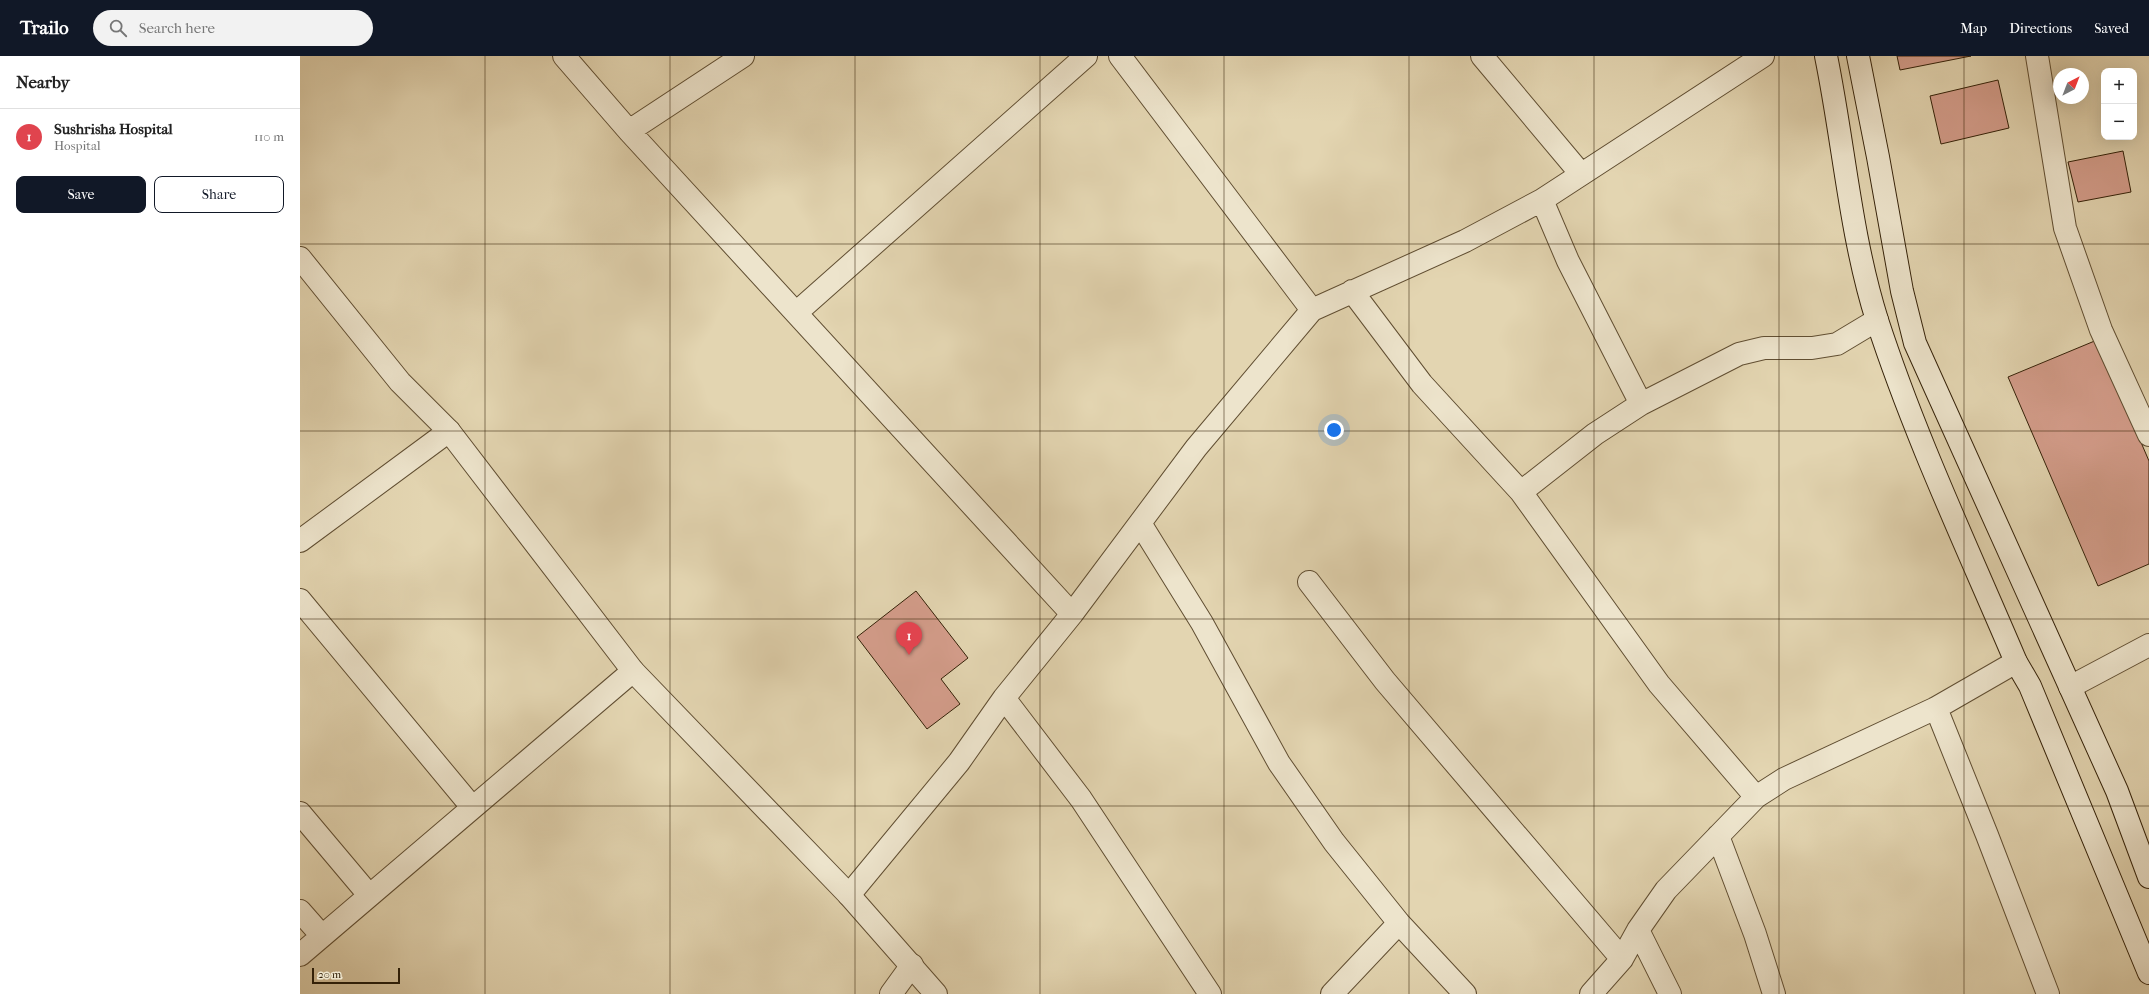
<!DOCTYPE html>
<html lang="en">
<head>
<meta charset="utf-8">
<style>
  body { margin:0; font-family:"IM FELL French Canon",serif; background:#f2f2f2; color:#222 }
  .controls { position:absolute; right:12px; top:12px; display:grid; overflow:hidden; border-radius:8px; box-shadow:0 4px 16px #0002 }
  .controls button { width:36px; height:36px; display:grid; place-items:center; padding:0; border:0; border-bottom:1px solid #e0e0e0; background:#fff; color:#222; font:20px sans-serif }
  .compass { position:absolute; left:1753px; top:12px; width:36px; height:36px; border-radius:50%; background:#fff; box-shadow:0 4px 16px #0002; rotate:42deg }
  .scale { position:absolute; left:12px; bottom:10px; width:88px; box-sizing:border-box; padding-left:4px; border:2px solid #342108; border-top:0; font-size:11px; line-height:14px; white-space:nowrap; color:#342108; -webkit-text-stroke:3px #ede4cc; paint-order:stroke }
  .you { position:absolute; left:1034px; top:374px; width:14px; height:14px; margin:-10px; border:3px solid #fff; border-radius:50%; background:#1a73e8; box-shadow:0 0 0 6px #1a73e833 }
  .badge { display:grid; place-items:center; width:26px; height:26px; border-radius:50%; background:#111827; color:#fff; font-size:13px; font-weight:700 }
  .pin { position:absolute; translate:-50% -33px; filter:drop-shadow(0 1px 2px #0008) }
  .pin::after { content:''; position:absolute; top:21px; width:14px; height:12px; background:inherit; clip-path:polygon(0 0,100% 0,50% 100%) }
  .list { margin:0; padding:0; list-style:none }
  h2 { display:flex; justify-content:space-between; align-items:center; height:52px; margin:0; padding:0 16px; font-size:17px }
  h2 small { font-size:13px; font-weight:400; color:#767676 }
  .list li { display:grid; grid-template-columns:26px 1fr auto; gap:12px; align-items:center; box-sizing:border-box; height:56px; padding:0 16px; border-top:1px solid #e0e0e0 }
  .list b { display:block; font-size:15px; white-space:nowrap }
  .list p { margin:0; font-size:13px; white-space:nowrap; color:#767676 }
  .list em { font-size:13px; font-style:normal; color:#767676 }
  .actions { display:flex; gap:8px; padding:12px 16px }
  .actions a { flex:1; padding:9px 0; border:1px solid #111827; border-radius:8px; text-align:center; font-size:14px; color:#111827 }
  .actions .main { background:#111827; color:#fff }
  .icon { flex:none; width:22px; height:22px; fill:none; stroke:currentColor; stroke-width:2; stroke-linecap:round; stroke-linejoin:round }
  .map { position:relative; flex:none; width:1849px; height:938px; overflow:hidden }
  header { display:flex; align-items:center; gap:24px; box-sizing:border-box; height:56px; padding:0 20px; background:#111827; color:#fff }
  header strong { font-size:19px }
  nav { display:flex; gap:22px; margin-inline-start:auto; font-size:14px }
  .search { width:280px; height:36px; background:#f2f2f2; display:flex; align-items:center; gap:10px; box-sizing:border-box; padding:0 14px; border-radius:22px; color:#767676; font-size:15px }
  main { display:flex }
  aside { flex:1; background:#fff }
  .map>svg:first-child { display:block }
  .building { fill:#d49d8b; stroke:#342108 }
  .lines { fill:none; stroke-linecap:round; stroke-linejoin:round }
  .minor-casing { stroke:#604e32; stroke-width:24 }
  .tertiary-casing { stroke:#604e32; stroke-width:24 }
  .secondary-casing { stroke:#342108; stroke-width:24 }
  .minor { stroke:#ede4cc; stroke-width:22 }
  .tertiary { stroke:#ede4cc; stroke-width:22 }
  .secondary { stroke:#ede4cc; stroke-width:22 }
  .grid { fill:none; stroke:#342108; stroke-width:1; stroke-opacity:0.55 }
</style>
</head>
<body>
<header>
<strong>Trailo</strong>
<div class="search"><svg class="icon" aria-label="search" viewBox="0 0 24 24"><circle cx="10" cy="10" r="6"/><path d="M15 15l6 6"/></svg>Search here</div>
<nav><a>Map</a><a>Directions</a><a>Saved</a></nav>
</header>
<main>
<aside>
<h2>Nearby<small></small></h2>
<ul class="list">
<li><span class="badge" style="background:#e0444e">1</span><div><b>Sushrisha Hospital</b><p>Hospital</p></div><em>110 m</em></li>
</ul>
<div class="actions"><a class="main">Save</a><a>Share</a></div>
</aside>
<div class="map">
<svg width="1849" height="938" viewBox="0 0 1849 938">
  <rect width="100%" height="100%" fill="#e3d5b1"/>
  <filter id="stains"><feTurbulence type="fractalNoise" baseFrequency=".005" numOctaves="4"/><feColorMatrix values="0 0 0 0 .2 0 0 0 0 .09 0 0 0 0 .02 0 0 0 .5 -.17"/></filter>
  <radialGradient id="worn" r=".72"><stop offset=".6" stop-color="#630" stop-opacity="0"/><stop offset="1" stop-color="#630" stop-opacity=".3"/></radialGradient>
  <!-- building -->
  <path class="building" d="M1597,0H1671L1600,14Z
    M1698,24L1709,72L1641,88L1630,40Z
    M1823,95L1831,136L1778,146L1768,106Z
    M1797,284L1849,405V508L1798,530L1708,321Z
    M616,535L668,602L641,623L660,648L627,673L557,581Z"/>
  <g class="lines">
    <defs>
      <path id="minor" d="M264,0L329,75L772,558
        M820,0L1012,254
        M1182,0L1281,118
        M1737,0L1765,172L1801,274L1849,379
        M329,75L443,0
        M1242,144L1268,205L1341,348
        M1052,235L1122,328L1221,436L1359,628L1456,741
        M496,257L786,0
        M1221,436L1295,378L1341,348L1439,298L1464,292H1512L1537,288L1577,264
        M840,467L902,567L979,707L1034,786L1099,867L1165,938
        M0,485L149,375
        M1009,526L1085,625L1322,903
        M0,544L172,751
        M704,642L781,743L910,938
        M1636,652L1687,779L1748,938
        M0,757L69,839
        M1418,780L1455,878L1474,938
        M549,839L659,706L704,642L772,558L896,392L1012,254L1165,185L1242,144L1463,0
        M0,855L22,880
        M1338,874L1370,938
        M0,899L333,615
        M591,938L612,909
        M1032,938L1099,867
        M1291,938L1322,903L1338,874L1366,834L1456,741L1484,723L1636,652L1716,606"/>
      <path id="tertiary" d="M0,202L100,326L149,375L333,615L549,839L636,938
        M1770,631L1849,589"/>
      <path id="secondary" d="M1526,0C1544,88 1550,178 1577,264C1615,381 1668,493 1716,606L1730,630L1849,917
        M1558,0L1578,101L1602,235L1615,287L1817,735L1849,821"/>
    </defs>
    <!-- minor casing -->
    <use href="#minor" class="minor-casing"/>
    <!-- tertiary casing -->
    <use href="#tertiary" class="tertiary-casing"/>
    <!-- secondary casing -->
    <use href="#secondary" class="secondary-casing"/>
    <!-- minor -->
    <use href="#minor" class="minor"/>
    <!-- tertiary -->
    <use href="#tertiary" class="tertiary"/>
    <!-- secondary -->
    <use href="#secondary" class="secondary"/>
  </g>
  <!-- grid -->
  <path class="grid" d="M185,0V938M370,0V938M555,0V938M740,0V938M924,0V938M1109,0V938M1294,0V938M1479,0V938M1664,0V938M0,188H1849M0,375H1849M0,563H1849M0,750H1849"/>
  <rect width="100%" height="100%" filter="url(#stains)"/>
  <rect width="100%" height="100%" fill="url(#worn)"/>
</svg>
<div class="controls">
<button>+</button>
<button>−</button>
</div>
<svg class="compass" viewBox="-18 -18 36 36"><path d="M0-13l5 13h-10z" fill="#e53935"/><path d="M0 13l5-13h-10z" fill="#767676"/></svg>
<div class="scale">20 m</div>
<div class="you"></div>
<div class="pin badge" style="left:609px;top:599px;background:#e0444e">1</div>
</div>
</main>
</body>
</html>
